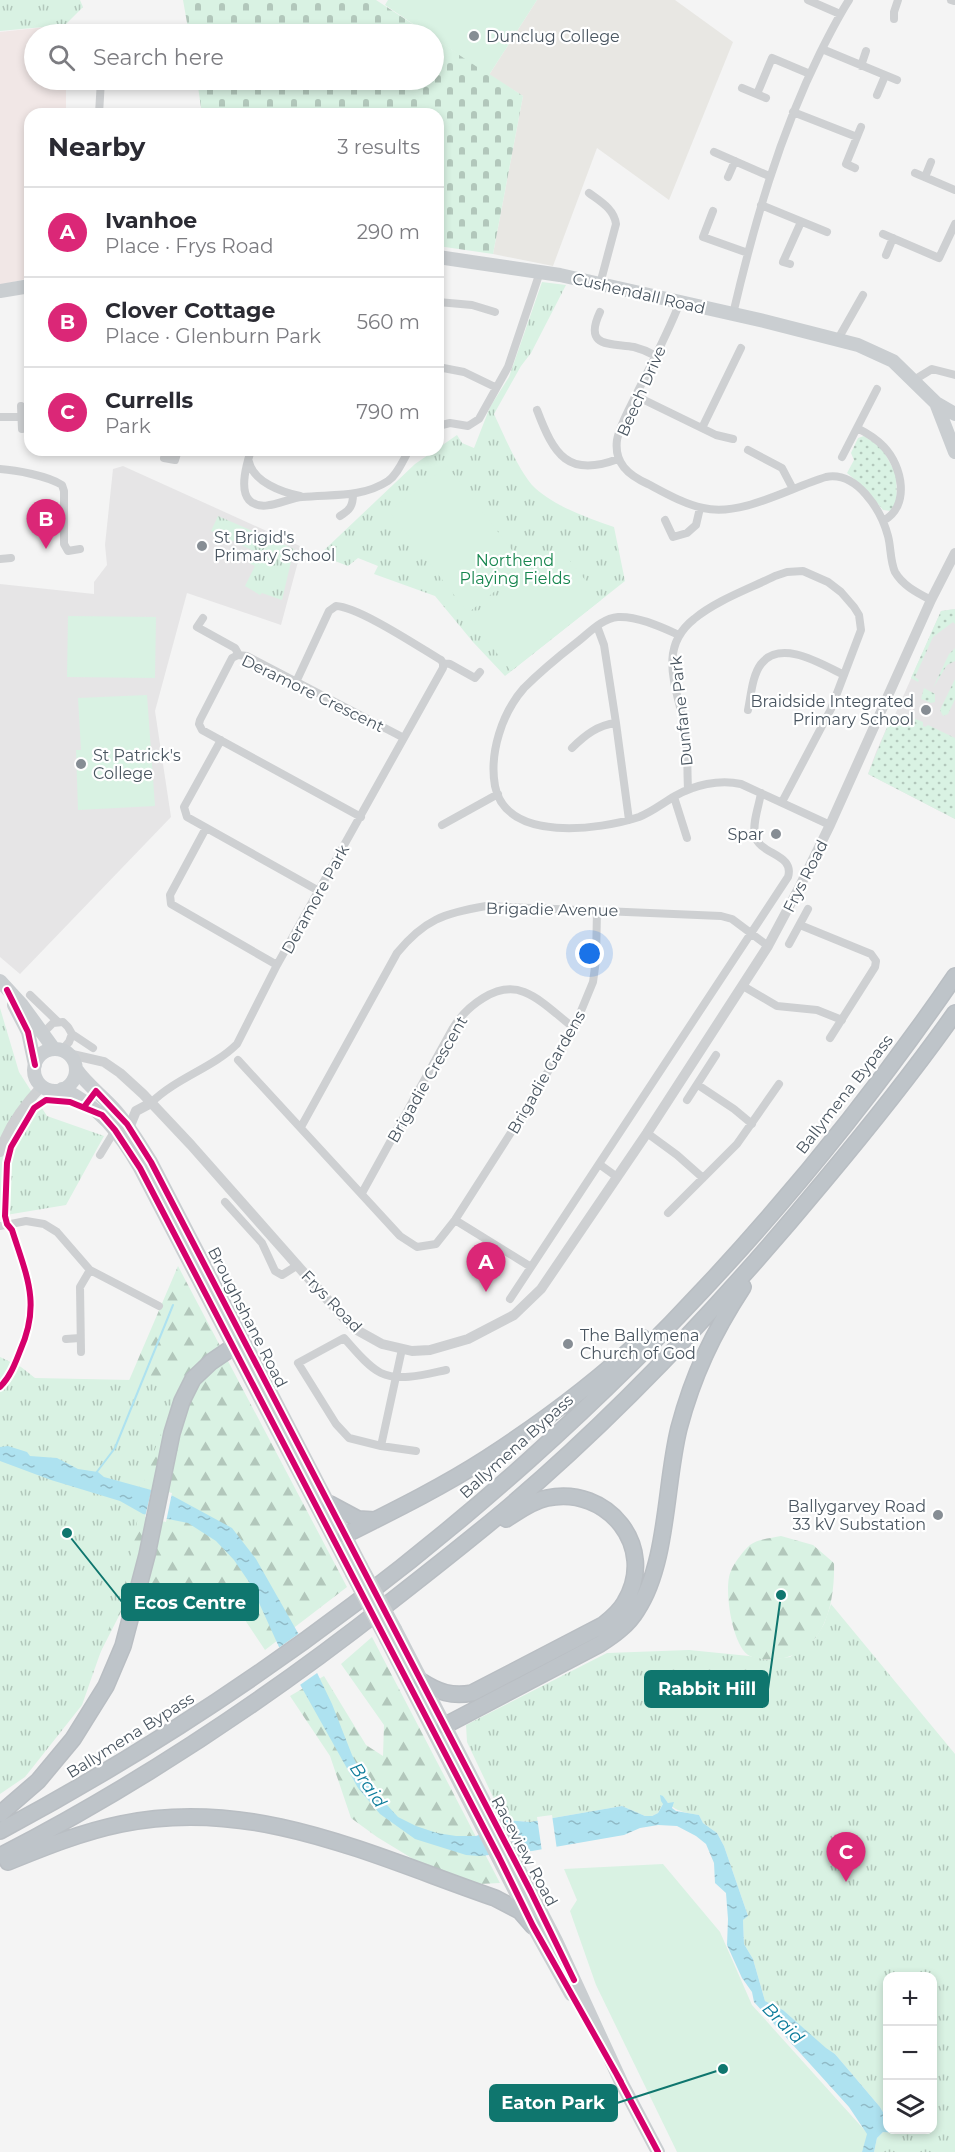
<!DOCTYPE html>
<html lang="en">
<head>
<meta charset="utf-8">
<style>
  body { margin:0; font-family:Montserrat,sans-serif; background:#f2f2f3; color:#2b2b33 }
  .controls { position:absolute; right:18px; bottom:18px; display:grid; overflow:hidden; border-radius:12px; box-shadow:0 3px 9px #0003 }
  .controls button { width:54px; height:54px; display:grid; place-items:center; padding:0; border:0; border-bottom:2px solid #e1e1e2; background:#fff; color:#2b2b33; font:30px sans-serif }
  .you { position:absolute; left:590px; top:954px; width:21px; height:21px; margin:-15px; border:4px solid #fff; border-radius:50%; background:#1a73e8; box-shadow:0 0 0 9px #1a73e833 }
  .badge { display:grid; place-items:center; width:39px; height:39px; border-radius:50%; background:#db2777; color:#fff; font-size:20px; font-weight:700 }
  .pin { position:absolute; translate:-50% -50px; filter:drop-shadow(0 2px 3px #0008) }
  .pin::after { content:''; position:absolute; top:32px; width:21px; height:18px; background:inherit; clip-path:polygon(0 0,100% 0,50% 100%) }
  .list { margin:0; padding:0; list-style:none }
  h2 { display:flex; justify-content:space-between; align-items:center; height:78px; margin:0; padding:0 24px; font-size:26px }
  h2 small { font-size:20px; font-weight:400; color:#7c7c81 }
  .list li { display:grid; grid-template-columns:39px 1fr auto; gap:18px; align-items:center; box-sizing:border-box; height:90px; padding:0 24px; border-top:2px solid #e1e1e2 }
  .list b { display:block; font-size:22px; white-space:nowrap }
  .list p { margin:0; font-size:20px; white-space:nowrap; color:#7c7c81 }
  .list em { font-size:20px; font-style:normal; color:#7c7c81 }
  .icon { flex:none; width:33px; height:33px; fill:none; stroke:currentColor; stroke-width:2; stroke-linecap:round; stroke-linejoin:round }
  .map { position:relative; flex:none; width:955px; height:2152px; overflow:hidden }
  .search { position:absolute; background:#fff; box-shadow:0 3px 9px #0003; left:24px; top:24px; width:420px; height:66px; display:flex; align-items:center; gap:15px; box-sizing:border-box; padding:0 21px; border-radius:33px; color:#7c7c81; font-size:22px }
  .panel { position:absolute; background:#fff; box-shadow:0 3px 9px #0003; left:24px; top:108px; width:420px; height:348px; border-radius:18px }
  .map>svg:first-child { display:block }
  .commercial { fill:#e8e7e3 }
  .education { fill:#e6e5e6 }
  .medical { fill:#f1e7e6 }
  .grass { fill:url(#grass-dots) }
  .forest { fill:url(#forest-firs) }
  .cemetery { fill:url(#cemetery-stones) }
  .park { fill:url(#park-tufts) }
  .pitch { fill:#d9f2e3 }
  .water { fill:url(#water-ripples) }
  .pier { fill:#f4f4f4 }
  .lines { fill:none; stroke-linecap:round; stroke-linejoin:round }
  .stream { stroke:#aee2f0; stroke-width:2 }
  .motorway-casing { stroke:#b9bec3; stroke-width:18 }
  .minor { stroke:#ced0d2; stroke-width:8 }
  .tertiary { stroke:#ced0d2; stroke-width:10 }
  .primary { stroke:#caced1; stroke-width:14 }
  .motorway { stroke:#bec4c9; stroke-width:15 }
  .primary-bridge { stroke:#caced1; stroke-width:14 }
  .cycleway-casing { stroke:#fff; stroke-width:10 }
  .cycleway { stroke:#d6006c; stroke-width:6 }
  .poi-dot { fill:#868d94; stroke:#fff; stroke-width:2 }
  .labels { text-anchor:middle; stroke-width:4.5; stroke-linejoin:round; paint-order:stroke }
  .poi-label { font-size:16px; fill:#4a5661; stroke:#fff; text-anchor:start }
  .street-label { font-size:16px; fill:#4a5661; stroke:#fff }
  .park-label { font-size:16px; fill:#17864f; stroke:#fff }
  .water-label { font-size:18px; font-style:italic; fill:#0c7c9b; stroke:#fff }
  .leader { fill:none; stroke:#0f766e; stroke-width:2 }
  .callout-dot { fill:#0f766e; stroke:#fff; stroke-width:2 }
  .callout { fill:#0f766e; stroke:#0f766e; stroke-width:2 }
  .callout-label { font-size:18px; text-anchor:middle; font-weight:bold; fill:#fff }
</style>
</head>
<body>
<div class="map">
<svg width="955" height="2152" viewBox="0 0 955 2152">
  <defs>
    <pattern id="grass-dots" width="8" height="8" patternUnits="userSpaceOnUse" patternTransform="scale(1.5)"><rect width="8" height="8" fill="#d9f2e3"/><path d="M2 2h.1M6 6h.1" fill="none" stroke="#b2c7bb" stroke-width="1.8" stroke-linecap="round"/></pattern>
    <pattern id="forest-firs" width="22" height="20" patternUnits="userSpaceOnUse" patternTransform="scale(1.5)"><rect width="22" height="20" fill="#d9f2e3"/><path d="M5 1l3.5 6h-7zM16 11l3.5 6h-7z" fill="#b2c7bb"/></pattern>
    <pattern id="cemetery-stones" width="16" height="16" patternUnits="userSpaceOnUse" patternTransform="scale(1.5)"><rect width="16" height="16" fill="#d9f2e3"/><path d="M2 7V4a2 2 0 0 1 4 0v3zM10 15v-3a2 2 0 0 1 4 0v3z" fill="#b2c7bb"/></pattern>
    <pattern id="park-tufts" width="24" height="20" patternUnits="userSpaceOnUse" patternTransform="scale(1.5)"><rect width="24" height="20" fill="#d9f2e3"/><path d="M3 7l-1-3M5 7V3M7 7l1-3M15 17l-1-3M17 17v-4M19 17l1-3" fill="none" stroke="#b2c7bb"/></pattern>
    <pattern id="water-ripples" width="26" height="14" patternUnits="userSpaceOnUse" patternTransform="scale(1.5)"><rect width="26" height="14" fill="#aee2f0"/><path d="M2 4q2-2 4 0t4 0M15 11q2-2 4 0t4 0" fill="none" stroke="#90bac6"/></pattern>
  </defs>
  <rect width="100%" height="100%" fill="#f4f4f4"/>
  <!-- commercial -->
  <path class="commercial" d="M537,0H675L733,42L669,200L597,148L553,266L493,254L523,96L489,75Z"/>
  <!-- education -->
  <path class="education" d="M123,466L302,547L281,625L187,593L155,711L171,817L20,974L0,957V584L94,594V582L107,565L105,545L113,469Z
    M955,609V819L868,774L876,752L888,725L890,726L941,611Z"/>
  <!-- medical -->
  <path class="medical" d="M65,25V34H34V80H66V114H30V278L0,285V32Z"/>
  <!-- grass -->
  <path class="grass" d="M864,436L882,448L896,474L897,502L891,511L883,510L865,488L847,473L854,460L851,453L858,438Z
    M955,609V624L953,622L933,637L915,677L919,680L918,682L911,678L941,611Z
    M955,648V661L947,665L933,688L949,654Z
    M955,679V699L948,714L943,716L940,710Z
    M924,688L935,694V702L931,703L921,699Z
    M905,714L910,720L913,718L923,722V726L925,727L928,725L955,738V819L868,774L888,725L890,726L894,717L899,719Z"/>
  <!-- forest -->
  <path class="forest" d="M178,1266L347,1587L265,1650L243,1617L175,1589L122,1610L77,1698L101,1446Z
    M781,1536L813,1545L834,1563C835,1603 825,1654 777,1659C768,1660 758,1660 750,1656C732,1648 723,1586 731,1571C734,1563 744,1550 750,1545C757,1539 772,1538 781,1536Z
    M372,1637L500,1883L479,1884L418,1862L377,1837L351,1818L330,1756L290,1696L324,1676L366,1745L383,1756L384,1725L341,1664Z"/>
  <!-- cemetery -->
  <path class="cemetery" d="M183,0H376L428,34H189Z
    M434,38L523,96L493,254L438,246V114H202L197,80H434Z"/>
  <!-- park -->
  <path class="park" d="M0,0H80L83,7L65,25L0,31Z
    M542,282L566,285L531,353L521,366L494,414C503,433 520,474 535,488C556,507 588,518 614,527L625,581L505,676L473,642L435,596L374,574L378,566L358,558L348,566L319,555L415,464L457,435L462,443L474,448L490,407L509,377Z
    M218,516L294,549L282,600L262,593L260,595L245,586L255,566L249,563L254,551L211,531Z
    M0,1008L19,1072L47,1116L104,1136L66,1205L0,1216Z
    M0,1357L21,1367L35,1378L181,1381L146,1473L127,1577L82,1705L25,1777L0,1794Z
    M831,1604L955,1754V2152H874L877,2138L883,2132L895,2133L894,2130H932V1976H888L887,2119L880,2107L835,2054L826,2049L783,2010L765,2001L753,1959L744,1944L743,1920L748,1916L724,1846L717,1833L703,1823L699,1815C682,1812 672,1811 663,1796V1804L658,1813L652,1816H645L622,1806L530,1822L504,1820L467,1742L466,1725L607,1653L689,1650L749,1656L766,1660L790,1657L815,1639L824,1624Z"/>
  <!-- pitch -->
  <path class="pitch" d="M388,0H537L489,75L434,38V34H428L385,5Z
    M447,466L525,567L468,613L389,511Z
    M559,547L601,600L511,671L469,618Z
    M68,616L156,617L155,678L67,677Z
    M147,695L155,806L78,810L76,750H81L78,698Z
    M663,1864L720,1932L752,2005L868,2134L862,2152H677L596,1985L570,1911L577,1900L564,1869Z"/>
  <!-- water -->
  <path class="water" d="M8,1446L27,1452L30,1456L57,1458L78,1469L98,1472L104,1477L173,1496L232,1528L256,1559L298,1633L332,1704L352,1755L367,1783L398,1817L416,1826L437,1833L456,1836H476L489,1831L504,1820L530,1822L622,1806L645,1816H652L658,1813L663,1804L661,1801L660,1795L663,1796L668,1803L674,1802L672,1808L676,1811L699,1815L703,1823L717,1833L724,1846L748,1916L743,1920L744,1944L753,1959L765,2001L783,2010L826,2048L835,2054L880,2107L887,2119L888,2130H894L896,2133L883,2132L877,2138L874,2152H862L867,2134L849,2107L754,2002L752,1992L742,1978L727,1945L728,1919L726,1893L715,1883L714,1863L706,1844L696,1836L677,1826L658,1825L640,1828L624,1835L532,1851L479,1856L466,1855L415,1839L380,1814L358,1788L279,1647L251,1585L234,1560L216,1541L188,1523L143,1514L120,1501L51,1480L0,1461V1447Z"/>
  <!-- pier -->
  <path class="pier" d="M152,1488L172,1493L166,1522L145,1517Z
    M301,1632L320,1671L297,1687L277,1649Z
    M552,1815L557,1850L542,1852L537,1817Z"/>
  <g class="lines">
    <!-- stream -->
    <path class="stream" d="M96,1473L115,1448L173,1305"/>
    <defs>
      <path id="motorway" d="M330,1504L358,1519L375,1520
        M345,1535C393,1511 442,1487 487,1458C541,1423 596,1382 643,1338
        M421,1681C438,1692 452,1697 472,1693L603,1625C612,1618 620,1611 625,1602C658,1547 607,1485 547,1498C532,1501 519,1511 506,1519
        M444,1726L600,1644C614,1635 628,1625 637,1610C668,1563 665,1484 679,1428C693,1375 713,1333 743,1287
        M0,1814L38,1781L73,1739L106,1686L123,1646L147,1555L172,1433L182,1401L193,1379L211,1362L233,1347
        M0,1831C379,1628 712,1331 955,976
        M0,1856C138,1785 267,1699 389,1603C430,1571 471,1539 510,1506C625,1408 728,1297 824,1181C870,1126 914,1071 955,1013
        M8,1862C45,1847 82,1832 121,1824C253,1796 373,1856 495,1898L520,1911L533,1926"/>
    </defs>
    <!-- motorway casing -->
    <use href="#motorway" class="motorway-casing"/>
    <!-- minor -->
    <path class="minor" d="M808,0L840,14
      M951,0L954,1
      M894,19V12L898,0
      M822,49L897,80
      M861,66L866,51
      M742,88L766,98
      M757,94L772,58L810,74
      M877,95L885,76
      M167,112V114
      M793,112L857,137
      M99,114L101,80
      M714,152L769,176
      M855,168L846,164L861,127
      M915,173L955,190
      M728,177L735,161
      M925,177L931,162
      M589,193C601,202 614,209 616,224L600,284
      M761,205L827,232
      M713,211L703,237L748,253
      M883,234L939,258L955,224
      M886,255L893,238
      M790,264L783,262L801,222
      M438,302L472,305L495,312
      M680,302C668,333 652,363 637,393C630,408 620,424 617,440C614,463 628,475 648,484C665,493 684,504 703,508C742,517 789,488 826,477C857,471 881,510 888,536C891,547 890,561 895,572C903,586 918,593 931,600
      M600,312C583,348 610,343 634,347C642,349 649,352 656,356
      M733,314C754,224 779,136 820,53C829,35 838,17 849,0
      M838,339L863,295
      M438,367L464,372L495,387
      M914,380L932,369L955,375
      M636,396L716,435L733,439
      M21,406L22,429
      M537,410C554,455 568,478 618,459
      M0,417H21
      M438,426L450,423L468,426L479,419L508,367L540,272
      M702,428L741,348
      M857,428C867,433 876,438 884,447C902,466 911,506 883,521
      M251,450C247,463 239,489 249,500C262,514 287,498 302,497C332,494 362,498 388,481C398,474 403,460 409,450
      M748,450L782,468L793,489
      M842,457L877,389
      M164,458L175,460L178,450
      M249,462C254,482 281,492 300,496
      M0,469C16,470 48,476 62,485L64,491V544L68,551L80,549
      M340,516C350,510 353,506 353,494
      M665,520L673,537L687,533L696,525L700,508
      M0,559L11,558
      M203,618L197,627L235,648L239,655
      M679,635C661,627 638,616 618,617C602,618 588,634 576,643C558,657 540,672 524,688C502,713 489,753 495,786C506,843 600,830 639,817C652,812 663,803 675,796C694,785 719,779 741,784L830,825
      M443,663L450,664L475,678L480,672
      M296,682L329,611L336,606C359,607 419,647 441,660L443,663
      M748,710C751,696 752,676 761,664C781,638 823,665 844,675
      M616,723L629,820
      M221,740L184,807L187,817L319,891
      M572,748C585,735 598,725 616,723L604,645L597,626
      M688,789C687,769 688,749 685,729C678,690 656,649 694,619C717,600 749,589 775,576L787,572L803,571L828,582L841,592L854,607L859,615L861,630L831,709L782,802
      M674,797L687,838
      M361,817L202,730L199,724L200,720L232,658L238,655L247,656L404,738
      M442,825L498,794
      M206,828L170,895L171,904L277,965
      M800,925L871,954L876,961L875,967L830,1038
      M789,944L808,909
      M743,986L777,1006L817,1010L842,1020
      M30,995L57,1021
      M42,1034L53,1023L63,1022L68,1027L72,1034L69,1042L62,1050
      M72,1034L93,1048
      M238,1060L400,1236L417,1247L436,1244L455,1220L519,1120L574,1028L593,982L596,960L597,910
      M698,1085L734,1109L752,1124
      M687,1100L716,1055
      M151,1103C176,1078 213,1068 237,1044L277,965L443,668V663
      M301,1127L397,953C424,920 444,913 486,906L721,916L732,919L768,946
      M647,1133L677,1155L703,1178
      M100,1155L117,1127
      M599,1164L617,1177
      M362,1193L453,1028C466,1007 497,981 524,992C542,999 558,1016 574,1028
      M225,1202L262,1243L275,1271L282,1275L298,1265
      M668,1213L737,1144L779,1084
      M455,1220L531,1267
      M0,1226L26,1221L44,1224L57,1232L90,1270L159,1306
      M510,1299L788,877C795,854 760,855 755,836C752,823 759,806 761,793
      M66,1339L80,1338
      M402,1349L381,1446L416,1451
      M81,1352L80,1287L90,1270
      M381,1446L349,1438L336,1424L298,1363L344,1338C354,1349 367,1366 381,1373C400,1382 427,1374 446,1370"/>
    <!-- tertiary -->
    <path class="tertiary" d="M69,1054L104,1062L120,1073L143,1094L191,1145L342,1316L355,1329L382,1344L412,1351L430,1350L468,1339L514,1315L541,1289L647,1133L768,946L800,886L830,825L931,600L955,553
      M129,1128L136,1111L151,1103
      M0,1152C8,1126 24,1105 42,1086"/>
    <!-- primary -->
    <path class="primary" d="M438,257L560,275L764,321L858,345L893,361L936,403L955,414
      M0,291L30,286
      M936,403L955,452
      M0,981L22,1005L54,1049
      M14,1005L28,1032L35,1065
      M34 1070a21 21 0 1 1 42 0a21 21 0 1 1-42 0Z
      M76,1069C87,1085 103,1096 116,1111C129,1126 140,1144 151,1162L361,1566
      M62,1089C100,1106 120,1134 140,1168L352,1574
      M395,1629L556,1941L621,2082L658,2152
      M386,1639L533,1926L571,1994"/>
    <!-- motorway -->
    <use href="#motorway" class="motorway"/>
    <!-- primary-bridge -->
    <path class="primary-bridge" d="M361,1566L395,1629
      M352,1574L386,1639"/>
    <defs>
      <path id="cycleway" d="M7,990L28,1032L35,1065
        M84,1107L96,1091L127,1124L151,1162L531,1892L574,1980
        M0,1387C10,1377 15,1364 20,1351C41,1304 27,1277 12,1230L7,1224L5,1216L7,1163L11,1147L34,1108L46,1100L70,1102L102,1115L115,1130L140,1168L499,1857L533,1926L621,2082
        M617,2075L658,2152"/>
    </defs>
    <!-- cycleway casing -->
    <use href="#cycleway" class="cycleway-casing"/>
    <!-- cycleway -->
    <use href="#cycleway" class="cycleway"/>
  </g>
  <!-- markers -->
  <g class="poi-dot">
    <circle cx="474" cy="36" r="6"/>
    <circle cx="202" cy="546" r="6"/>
    <circle cx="926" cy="710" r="6"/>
    <circle cx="81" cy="764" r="6"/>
    <circle cx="776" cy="834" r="6"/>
    <circle cx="568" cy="1344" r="6"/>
    <circle cx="938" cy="1515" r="6"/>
  </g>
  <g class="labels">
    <!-- poi labels -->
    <g class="poi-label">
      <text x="486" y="42">Dunclug College</text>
      <text x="214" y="543">St Brigid's<tspan x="214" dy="18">Primary School</tspan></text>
      <text x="914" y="707" text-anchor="end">Braidside Integrated<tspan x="914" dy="18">Primary School</tspan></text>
      <text x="93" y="761">St Patrick's<tspan x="93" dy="18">College</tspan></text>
      <text x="764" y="840" text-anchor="end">Spar</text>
      <text x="580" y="1341">The Ballymena<tspan x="580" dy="18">Church of God</tspan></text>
      <text x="926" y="1512" text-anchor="end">Ballygarvey Road<tspan x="926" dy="18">33 kV Substation</tspan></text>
    </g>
    <!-- street labels -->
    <g class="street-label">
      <text transform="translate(639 293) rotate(13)" y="6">Cushendall Road</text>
      <text transform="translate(641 391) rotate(-66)" y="6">Beech Drive</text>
      <text transform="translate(313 693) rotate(26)" y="6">Deramore Crescent</text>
      <text transform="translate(681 711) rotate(-96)" y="6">Dunfane Park</text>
      <text transform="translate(805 876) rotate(-63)" y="6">Frys Road</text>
      <text transform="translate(315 899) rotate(-61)" y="6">Deramore Park</text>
      <text transform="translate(552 909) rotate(1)" y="6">Brigadie Avenue</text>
      <text transform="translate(546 1072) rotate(-60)" y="6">Brigadie Gardens</text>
      <text transform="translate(427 1079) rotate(-60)" y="6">Brigadie Crescent</text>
      <text transform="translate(844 1094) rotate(-52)" y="6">Ballymena Bypass</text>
      <text transform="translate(332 1301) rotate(46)" y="6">Frys Road</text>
      <text transform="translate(248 1317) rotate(63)" y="6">Broughshane Road</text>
      <text transform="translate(516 1446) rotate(-42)" y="6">Ballymena Bypass</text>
      <text transform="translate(130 1735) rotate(-32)" y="6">Ballymena Bypass</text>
      <text transform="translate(525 1851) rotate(62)" y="6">Raceview Road</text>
    </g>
    <!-- park labels -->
    <g class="park-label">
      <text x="515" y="566">Northend<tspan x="515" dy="18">Playing Fields</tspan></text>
    </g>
    <!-- water labels -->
    <g class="water-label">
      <text transform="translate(368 1785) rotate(56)" y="6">Braid</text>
      <text transform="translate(783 2023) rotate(45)" y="6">Braid</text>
    </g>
  </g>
  <!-- callouts -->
  <path class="leader" d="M67 1533L122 1602M781 1595L768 1689M723 2069L617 2103"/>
  <g class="callout-dot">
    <circle cx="67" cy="1533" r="6"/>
    <circle cx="781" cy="1595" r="6"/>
    <circle cx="723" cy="2069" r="6"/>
  </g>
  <g class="callout">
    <rect x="122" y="1584" width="136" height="36" rx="6"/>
    <rect x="645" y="1671" width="123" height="36" rx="6"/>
    <rect x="490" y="2085" width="127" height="36" rx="6"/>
  </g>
  <g class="callout-label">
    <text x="190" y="1609">Ecos Centre</text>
    <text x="707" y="1695">Rabbit Hill</text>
    <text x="553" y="2109">Eaton Park</text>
  </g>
</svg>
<div class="controls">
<button>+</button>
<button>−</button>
<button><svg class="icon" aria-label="layers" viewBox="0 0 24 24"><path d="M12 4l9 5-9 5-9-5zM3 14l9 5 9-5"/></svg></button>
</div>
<div class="you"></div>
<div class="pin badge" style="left:486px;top:1292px">A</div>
<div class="pin badge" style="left:46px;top:549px">B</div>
<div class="pin badge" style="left:846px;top:1882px">C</div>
<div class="search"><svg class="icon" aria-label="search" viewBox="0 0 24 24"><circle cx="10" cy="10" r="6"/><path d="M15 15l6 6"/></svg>Search here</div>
<section class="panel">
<h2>Nearby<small>3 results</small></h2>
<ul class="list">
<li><span class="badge">A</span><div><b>Ivanhoe</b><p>Place · Frys Road</p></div><em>290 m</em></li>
<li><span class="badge">B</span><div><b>Clover Cottage</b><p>Place · Glenburn Park</p></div><em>560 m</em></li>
<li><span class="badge">C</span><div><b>Currells</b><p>Park</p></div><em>790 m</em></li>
</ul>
</section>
</div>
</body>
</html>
